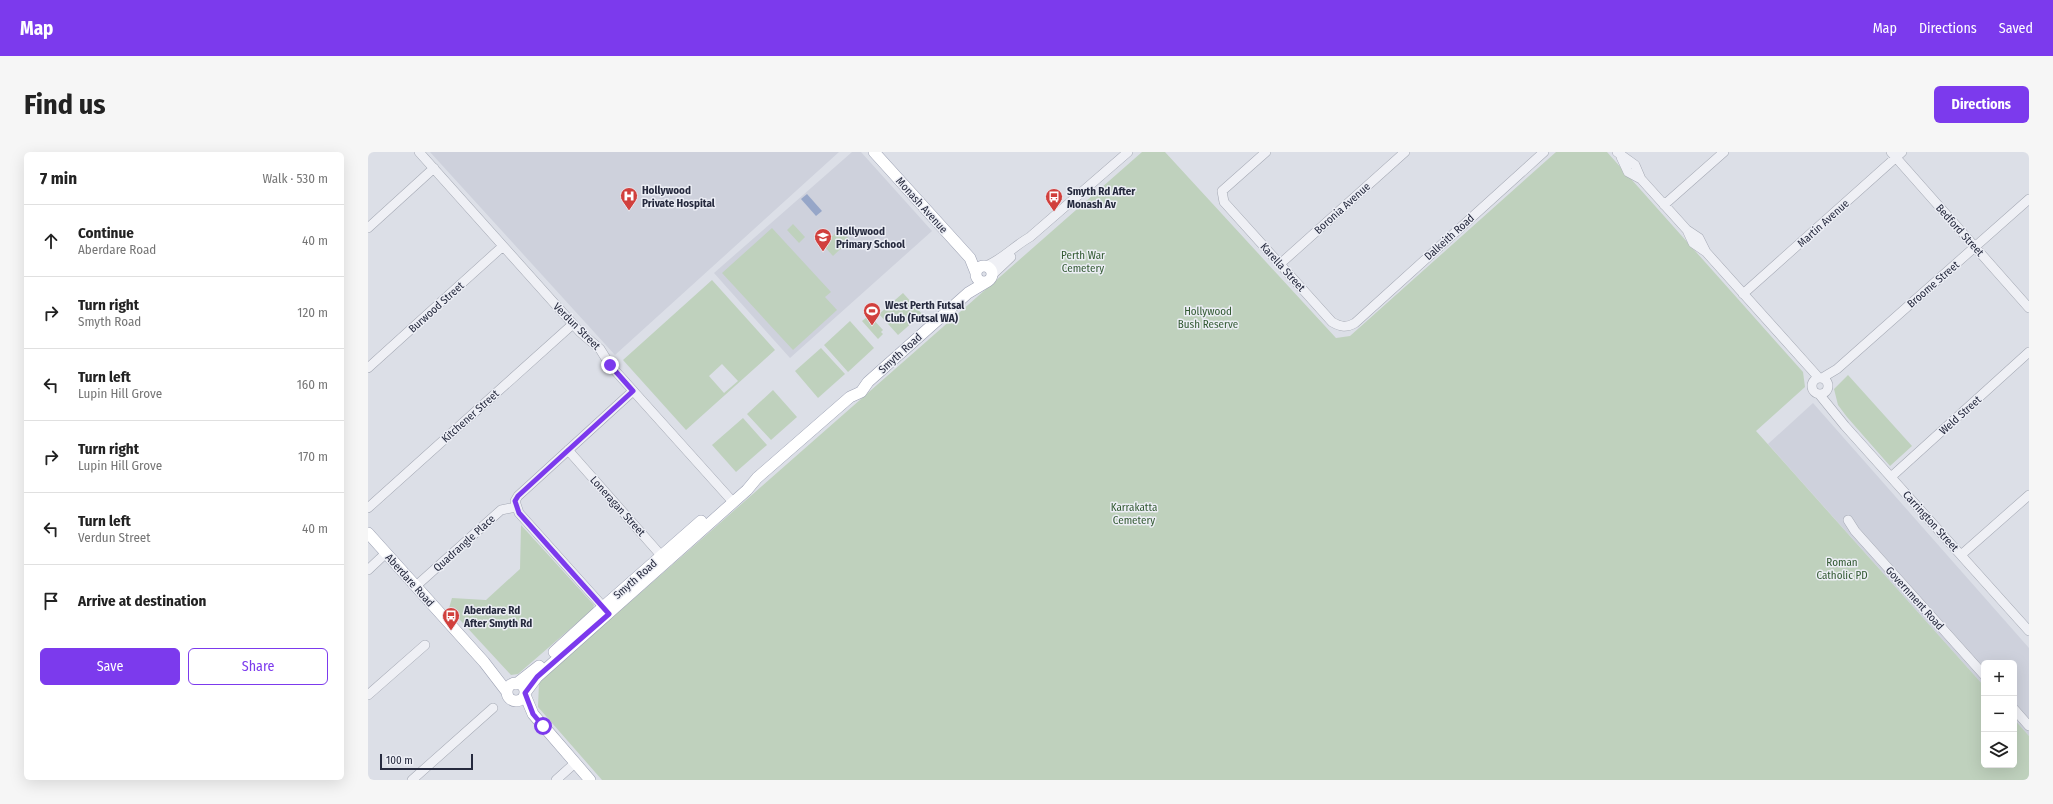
<!DOCTYPE html>
<html lang="en">
<head>
<meta charset="utf-8">
<style>
  body { margin:0; font-family:"Fira Sans Condensed",sans-serif; background:#f6f6f6; color:#222 }
  .controls { position:absolute; right:12px; bottom:12px; display:grid; overflow:hidden; border-radius:6px; box-shadow:0 4px 16px #0002 }
  .controls button { width:36px; height:36px; display:grid; place-items:center; padding:0; border:0; border-bottom:1px solid #e0e0e0; background:#fff; color:#222; font:20px sans-serif }
  .scale { position:absolute; left:12px; bottom:10px; width:93px; box-sizing:border-box; padding-left:4px; border:2px solid #262a3e; border-top:0; font-size:11px; line-height:14px; white-space:nowrap; color:#262a3e; -webkit-text-stroke:3px #eceef5; paint-order:stroke }
  .stop { position:absolute; width:12px; height:12px; margin:-9px; border:3px solid #7c3aed; border-radius:50%; background:#fff }
  .stop.end { background:#7c3aed; border-color:#fff; box-shadow:0 1px 4px #0008 }
  .list { margin:0; padding:0; list-style:none }
  h2 { display:flex; justify-content:space-between; align-items:center; height:52px; margin:0; padding:0 16px; font-size:17px }
  h2 small { font-size:13px; font-weight:400; color:#767676 }
  .list li { display:grid; grid-template-columns:26px 1fr auto; gap:12px; align-items:center; box-sizing:border-box; height:72px; padding:0 16px; border-top:1px solid #e0e0e0 }
  .list b { display:block; font-size:15px; white-space:nowrap }
  .list p { margin:0; font-size:13px; white-space:nowrap; color:#767676 }
  .list em { font-size:13px; font-style:normal; color:#767676 }
  .actions { display:flex; gap:8px; padding:12px 16px }
  .actions a { flex:1; padding:9px 0; border:1px solid #7c3aed; border-radius:6px; text-align:center; font-size:14px; color:#7c3aed }
  .actions .main { background:#7c3aed; color:#fff }
  .icon { flex:none; width:22px; height:22px; fill:none; stroke:currentColor; stroke-width:2; stroke-linecap:round; stroke-linejoin:round }
  .map { position:relative; flex:none; width:1661px; height:628px; overflow:hidden; border-radius:6px }
  header { display:flex; align-items:center; gap:24px; box-sizing:border-box; height:56px; padding:0 20px; background:#7c3aed; color:#fff }
  header strong { font-size:19px }
  nav { display:flex; gap:22px; margin-inline-start:auto; font-size:14px }
  .intro { display:flex; align-items:center; justify-content:space-between; box-sizing:border-box; height:96px; padding:0 24px }
  h1 { margin:0; font-size:28px }
  .button { padding:10px 18px; border-radius:6px; background:#7c3aed; color:#fff; font-size:14px; font-weight:700 }
  main { display:flex; gap:24px; padding:0 24px }
  aside { flex:1; background:#fff; border-radius:6px; box-shadow:0 4px 16px #0002 }
  .map>svg:first-child { display:block }
  .built { fill:#ced1dc }
  .green { fill:#bfd1bd; fill-rule:evenodd }
  .water { fill:#96a6c8 }
  .lines { fill:none; stroke-linecap:round; stroke-linejoin:round }
  .minor-casing { stroke:#a5a9b4; stroke-width:10 }
  .major-casing { stroke:#9ca1b3; stroke-width:12 }
  .minor { stroke:#eff0f5; stroke-width:9 }
  .major { stroke:#fff; stroke-width:11 }
  .route { stroke:#7c3aed; stroke-width:5 }
  .labels { text-anchor:middle; stroke-width:3; stroke-linejoin:round; paint-order:stroke }
  .poi-label { font-size:11px; font-weight:bold; fill:#262a3e; stroke:#eceef5; text-anchor:start }
  .street-label { font-size:11px; fill:#262a3e; stroke:#eceef5 }
  .park-label { font-size:11px; fill:#335a33; stroke:#eceef5 }
</style>
</head>
<body>
<header>
<strong>Map</strong>
<nav><a>Map</a><a>Directions</a><a>Saved</a></nav>
</header>
<div class="intro"><h1>Find us</h1><a class="button">Directions</a></div>
<main>
<aside>
<h2>7 min<small>Walk · 530 m</small></h2>
<ul class="list">
<li><svg class="icon" aria-label="ahead" viewBox="0 0 24 24"><path d="M12 20V5M6 11l6-6 6 6"/></svg><div><b>Continue</b><p>Aberdare Road</p></div><em>40 m</em></li>
<li><svg class="icon" aria-label="right" viewBox="0 0 24 24"><path d="M7 20v-9h11M14 6l5 5-5 5"/></svg><div><b>Turn right</b><p>Smyth Road</p></div><em>120 m</em></li>
<li><svg class="icon" aria-label="left" viewBox="0 0 24 24"><path d="M17 20v-9H6M10 6l-5 5 5 5"/></svg><div><b>Turn left</b><p>Lupin Hill Grove</p></div><em>160 m</em></li>
<li><svg class="icon" aria-label="right" viewBox="0 0 24 24"><path d="M7 20v-9h11M14 6l5 5-5 5"/></svg><div><b>Turn right</b><p>Lupin Hill Grove</p></div><em>170 m</em></li>
<li><svg class="icon" aria-label="left" viewBox="0 0 24 24"><path d="M17 20v-9H6M10 6l-5 5 5 5"/></svg><div><b>Turn left</b><p>Verdun Street</p></div><em>40 m</em></li>
<li><svg class="icon" aria-label="arrive" viewBox="0 0 24 24"><path d="M6 21V4h12l-3 4 3 4H6"/></svg><div><b>Arrive at destination</b></div></li>
</ul>
<div class="actions"><a class="main">Save</a><a>Share</a></div>
</aside>
<div class="map">
<svg width="1661" height="628" viewBox="0 0 1661 628">
  <rect width="100%" height="100%" fill="#dcdfe7"/>
  <!-- built -->
  <path class="built" d="M62,0H471L247,203Z
    M484,0H493L564,79L422,206L346,121Z
    M1445,251L1661,496V584L1646,567V511H1616V534L1400,292Z"/>
  <!-- green -->
  <path class="green" d="M774,0H797L968,186L982,184L1188,0H1239L1435,220L1437,235L1388,279L1616,534V613H1646V567L1661,584V628H234L170,555L171,530Z
    M425,72L437,85L431,91L419,78Z
    M404,76L463,140L457,145L469,158L425,198L354,121Z
    M472,77L482,88L465,104L455,93Z
    M344,128L407,198L318,278L255,208ZM354,212L370,229L356,241L341,224Z
    M535,141L554,162L530,183L511,162Z
    M499,165L501,167L503,165L515,178L513,180L515,182L510,187L494,169Z
    M482,169L506,196L480,220L456,193Z
    M453,196L477,222L450,246L427,219Z
    M1480,223L1544,294L1522,314L1479,265L1470,253L1466,237Z
    M405,238L429,265L403,288L379,262Z
    M375,266L399,293L368,320L344,293Z
    M153,373L226,453L225,457L150,522L143,523L81,456L84,446L118,448L152,417Z"/>
  <!-- water -->
  <path class="water" d="M439,42L454,59L448,64L433,47Z"/>
  <g class="lines">
    <defs>
      <path id="minor" d="M51,0L212,180L232,197L242,213L365,350
        M898,0L854,39L856,50L964,170C973,175 978,176 987,171L1176,0
        M1249,0L1267,13L1273,27L1319,78L1325,91L1338,100L1451,226
        M1523,0L1661,156
        M1253,5L1260,20L1273,27
        M1296,53L1356,0
        M0,76L66,16
        M1319,78L1331,86L1338,100
        M912,112L1037,0
        M618,114C635,107 646,94 662,85L760,0
        M624,123L643,105
        M1375,142L1534,0
        M0,216L135,94
        M1454,226L1469,217L1661,47
        M1444 234a8 8 0 1 1 16 0a8 8 0 1 1-16 0Z
        M1451,242L1477,274L1661,479
        M200,298L298,409
        M1523,325L1661,200
        M0,356L205,172
        M1480,368L1487,379L1616,523
        M1593,403L1661,343
        M0,418L18,401
        M48,434L133,358L148,355
        M239,459L151,361L147,349L150,344L265,239
        M0,543L57,493
        M1646,557L1661,574
        M44,628L125,556
        M188,628L207,611"/>
      <path id="major" d="M506,0L602,106L608,121
        M608 122a8 8 0 1 1 16 0a8 8 0 1 1-16 0Z
        M0,381L116,510L139,540
        M186,500L235,455L333,369
        M139 540a9 9 0 1 1 18 0a9 9 0 1 1-18 0Z
        M148,532L171,514
        M157,541L169,525L379,338L389,326L482,245L493,240L500,230L600,141L620,129
        M157,543L165,562L222,628"/>
    </defs>
    <!-- minor casing -->
    <use href="#minor" class="minor-casing"/>
    <!-- major casing -->
    <use href="#major" class="major-casing"/>
    <!-- minor -->
    <use href="#minor" class="minor"/>
    <!-- major -->
    <use href="#major" class="major"/>
  </g>
  <g class="lines">
    <!-- route -->
    <path class="route" d="M175,574L165,562L157,541L169,525L241,462L151,361L147,349L150,344L265,239L242,213"/>
  </g>
  <!-- icons -->
  <defs>
    <symbol id="hospital-pin" viewBox="-11 -11 22 30"><path d="M0 17L-7.5 6A9.5 9.5 0 1 1 7.5 6Z" fill="#d1403d" stroke="#eceef5"/><path d="M-5-5h3v3.5h4V-5h3V5h-3V1.5h-4V5h-3Z" fill="#fff"/></symbol>
    <symbol id="bus-pin" viewBox="-11 -11 22 30"><path d="M0 17L-7.5 6A9.5 9.5 0 1 1 7.5 6Z" fill="#d1403d" stroke="#eceef5"/><path d="M-5-6H5V4H4V6H2V4H-2V6H-4V4H-5ZM-3.5-4V0h7V-4ZM-3.5 1.2v1.5H-2V1.2ZM2 1.2v1.5H3.5V1.2Z" fill="#fff"/></symbol>
    <symbol id="school-pin" viewBox="-11 -11 22 30"><path d="M0 17L-7.5 6A9.5 9.5 0 1 1 7.5 6Z" fill="#d1403d" stroke="#eceef5"/><path d="M0-5L7-2L0 1L-7-2ZM-4 1L0 2.5L4 1V4Q0 6-4 4Z" fill="#fff"/></symbol>
    <symbol id="stadium-pin" viewBox="-11 -11 22 30"><path d="M0 17L-7.5 6A9.5 9.5 0 1 1 7.5 6Z" fill="#d1403d" stroke="#eceef5"/><path d="M0-5a6.5 5 0 1 0 0 10a6.5 5 0 1 0 0-10ZM-3.5-1.8h7v3.6h-7Z" fill="#fff"/></symbol>
  </defs>
  <g fill-rule="evenodd">
    <use href="#hospital-pin" x="251" y="34" width="20" height="27"/>
    <use href="#bus-pin" x="676" y="35" width="20" height="27"/>
    <use href="#school-pin" x="445" y="75" width="20" height="27"/>
    <use href="#stadium-pin" x="494" y="149" width="20" height="27"/>
    <use href="#bus-pin" x="73" y="454" width="20" height="27"/>
  </g>
  <g class="labels">
    <!-- poi labels -->
    <g class="poi-label">
      <text x="274" y="42">Hollywood<tspan x="274" dy="13">Private Hospital</tspan></text>
      <text x="699" y="43">Smyth Rd After<tspan x="699" dy="13">Monash Av</tspan></text>
      <text x="468" y="83">Hollywood<tspan x="468" dy="13">Primary School</tspan></text>
      <text x="517" y="157">West Perth Futsal<tspan x="517" dy="13">Club (Futsal WA)</tspan></text>
      <text x="96" y="462">Aberdare Rd<tspan x="96" dy="13">After Smyth Rd</tspan></text>
    </g>
    <!-- street labels -->
    <g class="street-label">
      <text transform="translate(554 53) rotate(48)" y="4">Monash Avenue</text>
      <text transform="translate(974 56) rotate(-42)" y="4">Boronia Avenue</text>
      <text transform="translate(1455 71) rotate(-42)" y="4">Martin Avenue</text>
      <text transform="translate(1592 78) rotate(48)" y="4">Bedford Street</text>
      <text transform="translate(1081 85) rotate(-42)" y="4">Dalkeith Road</text>
      <text transform="translate(915 115) rotate(48)" y="4">Karella Street</text>
      <text transform="translate(1565 132) rotate(-41)" y="4">Broome Street</text>
      <text transform="translate(68 155) rotate(-42)" y="4">Burwood Street</text>
      <text transform="translate(209 174) rotate(45)" y="4">Verdun Street</text>
      <text transform="translate(532 201) rotate(-42)" y="4">Smyth Road</text>
      <text transform="translate(1592 263) rotate(-42)" y="4">Weld Street</text>
      <text transform="translate(102 264) rotate(-42)" y="4">Kitchener Street</text>
      <text transform="translate(250 354) rotate(48)" y="4">Loneragan Street</text>
      <text transform="translate(1563 369) rotate(48)" y="4">Carrington Street</text>
      <text transform="translate(96 391) rotate(-42)" y="4">Quadrangle Place</text>
      <text transform="translate(267 427) rotate(-41)" y="4">Smyth Road</text>
      <text transform="translate(42 428) rotate(48)" y="4">Aberdare Road</text>
      <text transform="translate(1547 446) rotate(48)" y="4">Government Road</text>
    </g>
    <!-- park labels -->
    <g class="park-label">
      <text x="715" y="107">Perth War<tspan x="715" dy="13">Cemetery</tspan></text>
      <text x="840" y="163">Hollywood<tspan x="840" dy="13">Bush Reserve</tspan></text>
      <text x="766" y="359">Karrakatta<tspan x="766" dy="13">Cemetery</tspan></text>
      <text x="1474" y="414">Roman<tspan x="1474" dy="13">Catholic PD</tspan></text>
    </g>
  </g>
</svg>
<div class="controls">
<button>+</button>
<button>−</button>
<button><svg class="icon" aria-label="layers" viewBox="0 0 24 24"><path d="M12 4l9 5-9 5-9-5zM3 14l9 5 9-5"/></svg></button>
</div>
<div class="scale">100 m</div>
<div class="stop" style="left:175px;top:574px"></div>
<div class="stop end" style="left:242px;top:213px"></div>
</div>
</main>
</body>
</html>
